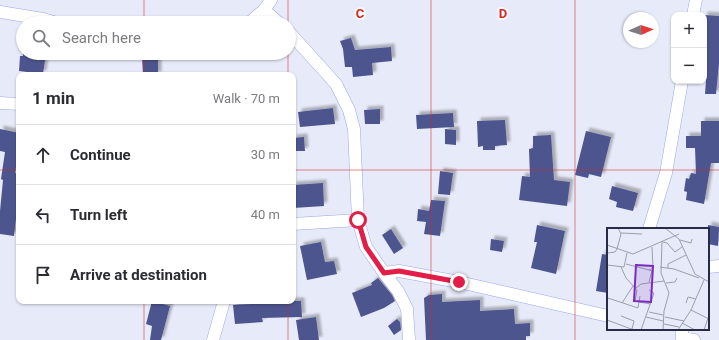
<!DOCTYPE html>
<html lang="en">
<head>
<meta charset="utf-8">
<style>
  body { margin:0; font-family:Roboto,sans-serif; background:#f7f7f7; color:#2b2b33 }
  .controls { position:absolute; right:12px; top:12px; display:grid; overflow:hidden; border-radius:8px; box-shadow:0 1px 3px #0004 }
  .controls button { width:36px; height:36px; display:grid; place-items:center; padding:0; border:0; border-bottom:1px solid #e1e1e2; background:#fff; color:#2b2b33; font:20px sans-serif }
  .compass { position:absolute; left:623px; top:12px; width:36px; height:36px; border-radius:50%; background:#fff; box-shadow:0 1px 3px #0004; rotate:87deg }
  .stop { position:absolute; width:12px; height:12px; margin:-9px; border:3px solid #e11d48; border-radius:50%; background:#fff }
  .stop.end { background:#e11d48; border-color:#fff; box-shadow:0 1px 4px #0008 }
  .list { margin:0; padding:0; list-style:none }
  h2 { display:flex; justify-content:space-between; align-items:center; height:52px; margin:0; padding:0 16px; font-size:17px }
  h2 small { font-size:13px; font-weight:400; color:#7c7c81 }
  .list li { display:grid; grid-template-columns:26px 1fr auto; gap:12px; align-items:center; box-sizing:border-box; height:60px; padding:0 16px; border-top:1px solid #e1e1e2 }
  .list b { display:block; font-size:15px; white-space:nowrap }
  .list em { font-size:13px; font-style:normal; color:#7c7c81 }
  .icon { flex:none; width:22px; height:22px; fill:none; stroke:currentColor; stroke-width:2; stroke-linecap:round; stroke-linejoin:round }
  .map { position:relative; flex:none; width:719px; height:340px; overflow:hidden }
  .search { position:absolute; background:#fff; box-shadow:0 1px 3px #0004; left:16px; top:16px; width:280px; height:44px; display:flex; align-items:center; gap:10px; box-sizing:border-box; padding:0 14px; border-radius:22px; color:#7c7c81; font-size:15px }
  .panel { position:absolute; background:#fff; box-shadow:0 1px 3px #0004; left:16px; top:72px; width:280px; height:232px; border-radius:8px }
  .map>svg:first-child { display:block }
  .building { fill:#4d548e; filter:url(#shadow) }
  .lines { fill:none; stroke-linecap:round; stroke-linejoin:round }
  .street-casing { stroke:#9da7e8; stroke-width:13 }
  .street { stroke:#fff; stroke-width:12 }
  .route { stroke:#e11d48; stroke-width:5 }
  .grid { fill:none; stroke:#d62828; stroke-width:1; stroke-opacity:0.55 }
  .inset-road { fill:none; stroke:#9a9eb0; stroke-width:1 }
  .view { fill:#7b2cbf; fill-opacity:0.15; stroke:#7b2cbf; stroke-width:2 }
  .inset-edge { fill:none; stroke:#272b45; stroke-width:2 }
  .grid-label { font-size:13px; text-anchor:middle; font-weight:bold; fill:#d62828; stroke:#f8f8f8; stroke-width:4; stroke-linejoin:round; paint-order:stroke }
</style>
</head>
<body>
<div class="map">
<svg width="719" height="340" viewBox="0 0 719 340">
  <defs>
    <filter id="shadow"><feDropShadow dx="3.5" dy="-3.5" stdDeviation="1" flood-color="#0004"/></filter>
  </defs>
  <rect width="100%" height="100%" fill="#e7eaf8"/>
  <!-- building -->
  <path class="building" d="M704,15L719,16V63L716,94H705L706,80L704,79Z
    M351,38L355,50L391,47L392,61L372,63L373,75L353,77L352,67H345L343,49L340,41Z
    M23,53H46L43,74L19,71L20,56H23Z
    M142,57H158V75H143Z
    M333,108L335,124L300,127L298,112Z
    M380,109V124H365L364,110Z
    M453,113L454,127L417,129L416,115Z
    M505,120L507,145L495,146V150H483V146L478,147L477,121Z
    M701,121H719V163H711L704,204L686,200L687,192L684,191L686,178L689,179L691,173L696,174L695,148H686V136H701Z
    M0,129L19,133V152L15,173L19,174V192L14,236L0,234V211L3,180L1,179L5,152L0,151Z
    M445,129L456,130V145L445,144Z
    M586,131L611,137L601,177L589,174L588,178L575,175Z
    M551,135L554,180L570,182L567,206L519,200L522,176L530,177L529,149L533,148V136Z
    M304,137L305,151H293V138Z
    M440,171L453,173L450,195L438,194Z
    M323,183L324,206L293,208V185Z
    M612,186L638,193L633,211L616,207L617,202L609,199Z
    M431,200L445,201L440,236L424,234L426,222L417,221L418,209L429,211Z
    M537,225L565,231L556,274L531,268L537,242H534Z
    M708,225L719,227L718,246L708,244Z
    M391,229L403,248L394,254L382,235Z
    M491,239L504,241L502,252L490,250Z
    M321,242L325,262L334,261L337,274L307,280L300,246Z
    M602,254L608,255V293L596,291Z
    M378,278L392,295L395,301L384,308L361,317L352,293L372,285L371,283Z
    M442,294V302L480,300V311L514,309L515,324L530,323V336H526V340H426L424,298L429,295Z
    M152,301L170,306L161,340H150L152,326L146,324Z
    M268,301H301L302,317L262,318L263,322L235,324L233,305L268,303Z
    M316,317L319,340H299L296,320Z
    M397,319L400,322L401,330L394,335L388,326Z"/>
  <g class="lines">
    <defs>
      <path id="street" d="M264,10L279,23
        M0,12L43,19L57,23
        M693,15L696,0
        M249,23L264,10L271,0
        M289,32L336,84L349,110L354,129L358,220L366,247L384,273L398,291L407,309L409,340
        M176,53H186
        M0,103L19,104
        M293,224L358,220
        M649,229L666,173L682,81
        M708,267L719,266
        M384,273L399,271L459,282L608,316
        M682,329V338L694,340
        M213,340L224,301"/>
    </defs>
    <!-- street casing -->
    <use href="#street" class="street-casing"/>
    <!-- street -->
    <use href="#street" class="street"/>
  </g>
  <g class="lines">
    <!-- route -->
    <path class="route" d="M358,220L366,247L384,273L399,271L459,282"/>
  </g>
  <!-- grid -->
  <path class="grid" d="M144,0V23M288,0V23M431,0V340M575,0V340M144,53V75M288,53V75M0,170H19M293,170H719M144,301V340M288,301V340"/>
  <!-- overview -->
  <g transform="translate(607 228)">
    <rect width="102" height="102" fill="#e7eaf8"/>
    <path class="inset-road" d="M58,0L72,11L88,46L102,54M14,5L35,6M73,12L84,15L85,11M55,13L54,45L62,65L57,83L56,102M56,14L60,15L68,24L75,19M0,17L26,26L72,6M0,25L8,24L10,21L14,6L11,0M19,36L42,42L46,40L45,19M0,37L17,39L20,25M14,39L19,50L30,62L28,73M53,39L67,41L92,50M61,40V36L79,27M42,54L45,43L42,42M59,55L68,54L70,50M29,60L34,56L57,53M0,74L1,70L31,80L33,68M32,74L44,76M15,75L26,58M79,75L81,69L89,71M84,82L102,91M42,84L56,87M14,88L27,93L25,101M39,89L56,93M58,89L77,93M0,92L27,102M75,95L88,102M57,96L72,99M34,102L47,65L42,62M71,102L84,82L97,52M97,102L102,87"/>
    <path class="view" d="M29,37L46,38L44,74L27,73Z"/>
    <rect width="102" height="102" class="inset-edge"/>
  </g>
  <g class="grid-label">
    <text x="360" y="18">C</text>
    <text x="503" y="18">D</text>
  </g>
</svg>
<div class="controls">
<button>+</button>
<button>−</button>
</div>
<svg class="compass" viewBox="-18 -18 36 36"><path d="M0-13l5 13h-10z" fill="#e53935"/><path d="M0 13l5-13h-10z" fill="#7c7c81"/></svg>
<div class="stop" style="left:358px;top:220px"></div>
<div class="stop end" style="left:459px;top:282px"></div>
<div class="search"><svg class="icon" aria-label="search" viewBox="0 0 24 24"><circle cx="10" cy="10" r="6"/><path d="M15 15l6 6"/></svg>Search here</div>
<section class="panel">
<h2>1 min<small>Walk · 70 m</small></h2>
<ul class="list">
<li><svg class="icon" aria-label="ahead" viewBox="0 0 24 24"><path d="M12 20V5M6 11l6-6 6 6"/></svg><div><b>Continue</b></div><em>30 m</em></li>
<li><svg class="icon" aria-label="left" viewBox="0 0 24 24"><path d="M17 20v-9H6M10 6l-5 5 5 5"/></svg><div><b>Turn left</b></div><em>40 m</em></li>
<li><svg class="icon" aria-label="arrive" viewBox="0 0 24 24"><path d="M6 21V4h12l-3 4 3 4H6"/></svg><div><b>Arrive at destination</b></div></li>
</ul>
</section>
</div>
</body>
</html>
